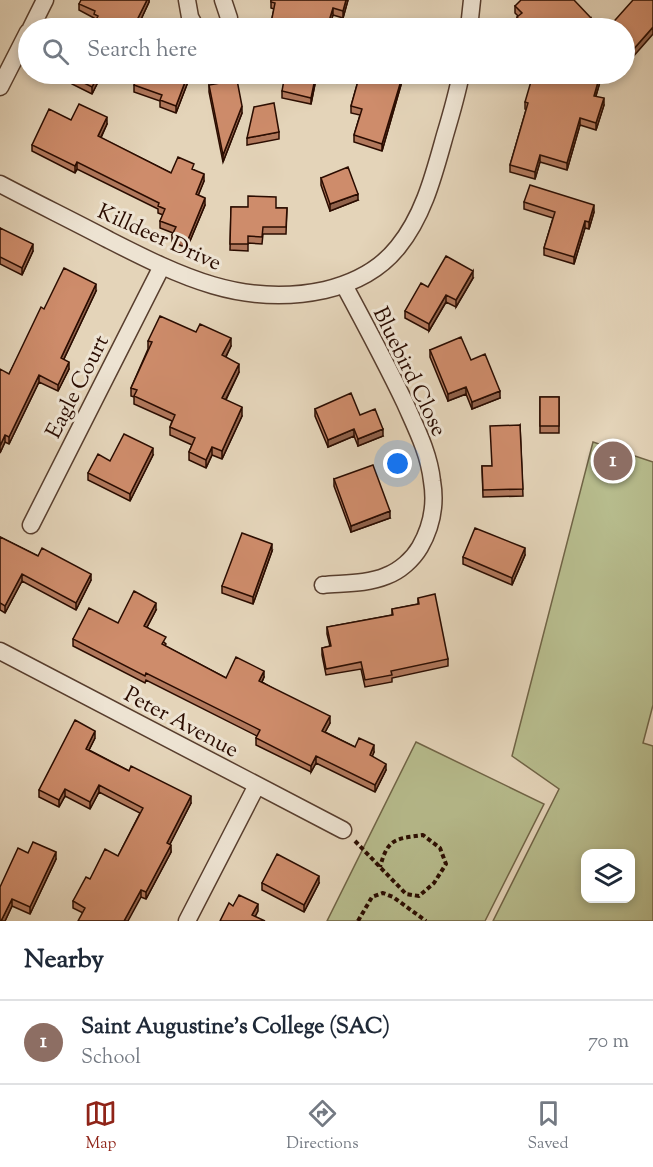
<!DOCTYPE html>
<html lang="en">
<head>
<meta charset="utf-8">
<style>
  body { margin:0; font-family:"Sorts Mill Goudy",serif; background:#f6f6f7; color:#1f2937 }
  .controls { position:absolute; right:18px; bottom:18px; display:grid; overflow:hidden; border-radius:12px; box-shadow:0 3px 9px #0003 }
  .controls button { width:54px; height:54px; display:grid; place-items:center; padding:0; border:0; border-bottom:2px solid #e0e1e3; background:#fff; color:#1f2937; font:30px sans-serif }
  .you { position:absolute; left:398px; top:464px; width:21px; height:21px; margin:-15px; border:4px solid #fff; border-radius:50%; background:#1a73e8; box-shadow:0 0 0 9px #1a73e833 }
  .badge { display:grid; place-items:center; width:39px; height:39px; border-radius:50%; background:#8f2418; color:#fff; font-size:20px; font-weight:700 }
  .pin { position:absolute; translate:-50% -50%; border:3px solid #fff; box-shadow:0 2px 6px #0006 }
  .list { margin:0; padding:0; list-style:none }
  h2 { display:flex; justify-content:space-between; align-items:center; height:78px; margin:0; padding:0 24px; font-size:26px }
  h2 small { font-size:20px; font-weight:400; color:#747a83 }
  .list li { display:grid; grid-template-columns:39px 1fr auto; gap:18px; align-items:center; box-sizing:border-box; height:84px; padding:0 24px; border-top:2px solid #e0e1e3 }
  .list b { display:block; font-size:22px; white-space:nowrap }
  .list p { margin:0; font-size:20px; white-space:nowrap; color:#747a83 }
  .list em { font-size:20px; font-style:normal; color:#747a83 }
  .icon { flex:none; width:33px; height:33px; fill:none; stroke:currentColor; stroke-width:2; stroke-linecap:round; stroke-linejoin:round }
  .map { position:relative; flex:none; width:653px; height:921px; overflow:hidden }
  .search { position:absolute; background:#fff; box-shadow:0 3px 9px #0003; left:18px; right:18px; top:18px; height:66px; display:flex; align-items:center; gap:15px; box-sizing:border-box; padding:0 21px; border-radius:33px; color:#747a83; font-size:22px }
  .sheet { height:162px; background:#fff }
  nav { display:flex; justify-content:space-around; align-items:center; box-sizing:border-box; height:84px; border-top:2px solid #e0e1e3; background:#fff; font-size:16px; color:#747a83 }
  nav a { display:grid; justify-items:center; gap:3px }
  nav .on { color:#8f2418 }
  .map>svg:first-child { display:block }
  .green { fill:#b7bc8d; stroke:#706446; stroke-width:1.5; fill-rule:evenodd }
  .lines { fill:none; stroke-linecap:round; stroke-linejoin:round }
  .minor-casing { stroke:#583e2e; stroke-width:19 }
  .path { stroke:#2a0c00; stroke-width:4; stroke-dasharray:4.5 3; stroke-linecap:butt }
  .minor { stroke:#ede3d2; stroke-width:16 }
  .wall { fill:#b1785c; stroke:#2a0c00; stroke-width:1.5 }
  .shaded-wall { fill:#90624b; stroke:#2a0c00; stroke-width:1.5 }
  .building { fill:#ce8c6b; stroke:#2a0c00; stroke-width:1.5 }
  .labels { text-anchor:middle; stroke-width:6; stroke-linejoin:round; paint-order:stroke }
  .street-label { font-size:22px; fill:#2a0c00; stroke:#ede3d2 }
</style>
</head>
<body>
<div class="map">
<svg width="653" height="921" viewBox="0 0 653 921">
  <rect width="100%" height="100%" fill="#e4d4b9"/>
  <filter id="stains"><feTurbulence type="fractalNoise" baseFrequency=".00333" numOctaves="4"/><feColorMatrix values="0 0 0 0 .2 0 0 0 0 .09 0 0 0 0 .02 0 0 0 .5 -.17"/></filter>
  <radialGradient id="worn" r=".72"><stop offset=".6" stop-color="#630" stop-opacity="0"/><stop offset="1" stop-color="#630" stop-opacity=".3"/></radialGradient>
  <!-- green -->
  <path class="green" d="M593,442L653,462V705L643,743L653,746V921H493L559,789L512,756ZM586,854H630V898H586Z
    M416,742L544,804L485,921H327Z"/>
  <g class="lines">
    <defs>
      <path id="minor" d="M187,0L190,17L196,28
        M223,0L229,18L227,28
        M31,28L45,0
        M469,28L472,0
        M0,87L28,32
        M0,184C36,203 73,221 109,240C180,276 243,308 325,290C354,283 379,271 398,247C424,215 434,174 445,135C451,115 457,94 461,74
        M31,525L162,266
        M323,585C344,583 367,584 386,576C400,571 413,559 420,547C432,526 436,504 432,481C429,453 416,428 405,403C386,363 365,324 344,285
        M0,651L343,830
        M187,921L257,785"/>
    </defs>
    <!-- minor casing -->
    <use href="#minor" class="minor-casing"/>
    <!-- path -->
    <path class="path" d="M355,841L406,894L419,896L434,883L446,864L440,848L423,835C395,839 388,838 380,867
      M358,921L372,897L383,893L393,897L426,921"/>
    <!-- minor -->
    <use href="#minor" class="minor"/>
  </g>
  <!-- wall -->
  <path class="wall" d="M147,0H149V2L137,28H92L95,22L94,21V18L79,10V4Z
    M271,0H348L343,18L333,15L329,28L326,27V28H270L274,9L271,8Z
    M515,6L591,25L587,28H521L517,24V17L518,16L515,13Z
    M69,74H102L92,94L72,84V82L69,81Z
    M191,74L176,113L160,107V101L134,92V85Z
    M317,74L311,104L282,98V91Z
    M360,74H408L406,79L403,78L382,151L354,142V135L360,115L351,113V106Z
    M547,82H600L596,96L604,105L596,130L580,125L567,170L540,162L535,179L510,172V165L526,110L525,109V102Z
    M209,85L242,113L223,162L209,92Z
    M71,120L107,124L101,138L171,173L194,170L204,181L198,195L205,205L187,248L172,242V235L173,233L160,228V221L163,215L158,213V209L77,169L75,173L32,151V145Z
    M279,132V139L247,145V138Z
    M321,178L358,200L330,211L321,185Z
    M524,202L594,212L589,229L585,228L574,264L544,255V248L553,218L524,209Z
    M231,207L287,208L286,234H263L262,244L248,243V251L230,250Z
    M0,228L33,251L22,275L0,264Z
    M473,278L456,307L446,302L429,331L405,318V311L428,287Z
    M96,291L64,359L69,369L58,391L39,382L9,444L5,442L0,453L9,374L44,309Z
    M196,332L231,346L226,357L239,372L226,400L242,416L222,459L212,455L206,468L189,460V452L192,445L170,435V427L172,421L134,404V397L131,396V388L148,349V341Z
    M430,350L471,360L500,398L472,409L466,394L448,401L430,357Z
    M540,397H559V433H540Z
    M315,409L360,415L383,436L358,446L354,436L328,447L315,416Z
    M520,425L523,496L483,497L482,466H492Z
    M153,455L130,501L88,480V473L110,461Z
    M334,479L390,518L351,532L334,486Z
    M0,537L38,556L91,580L76,610L22,581L5,613L0,610Z
    M272,551L253,604L222,593V586Z
    M525,555L512,585L463,564V557Z
    M418,598L448,659V666L392,678V682L365,687L361,669L326,675L322,655V648L330,646L327,634V627L392,615V609L418,604Z
    M156,610L147,627L166,644L165,646L226,678L264,677L262,682L330,723L325,732L355,747L374,752L372,756L386,770L375,792L316,763L311,772L256,745V738L257,736L146,680L145,683L73,646V639L118,623Z
    M95,738L89,750L191,803L170,844L171,852L146,899L141,897L83,913L73,908V901L90,879L118,856L140,813L99,792L90,809L65,796L59,807L39,797V790Z
    M28,853L56,859L30,914L12,906L5,921H0Z
    M262,883H319L304,912L262,890Z"/>
  <!-- shaded-wall -->
  <path class="shaded-wall" d="M147,0H149V2L137,28H133Z
    M346,0H348L343,18V11Z
    M333,8V15L329,28V21Z
    M591,18V25L587,28H580Z
    M653,27V34L624,67V60Z
    M99,74H102L92,94V87Z
    M188,74H191L176,113V106Z
    M316,74H317L311,104V98Z
    M403,74V78L382,151V144Z
    M600,75V82L594,102V96Z
    M604,98V105L596,130V123Z
    M242,106V113L223,162V155Z
    M107,117V124L98,143V136Z
    M580,118V125L567,170V163Z
    M540,155V162L535,179V172Z
    M77,162V169L75,173V166Z
    M204,174V181L196,201V194Z
    M358,194V200L330,211V204Z
    M205,198V205L187,248V242Z
    M594,205V212L589,229V222Z
    M585,221V228L574,264V257Z
    M33,244V251L22,275V268Z
    M473,271V278L456,307V300Z
    M96,284V291L61,365V358Z
    M446,295V302L429,331V324Z
    M231,338V346L222,364V355Z
    M69,362V369L58,391V385Z
    M239,364V372L222,407V398Z
    M39,375V382L9,444V437Z
    M466,387V394L448,401V394Z
    M500,391V398L472,409V402Z
    M242,407V416L222,459V451Z
    M354,429V436L328,447V440Z
    M383,429V436L358,446V439Z
    M5,435V442L0,453V446Z
    M212,447V455L206,468V460Z
    M153,448V455L130,501V494Z
    M390,511V518L351,532V526Z
    M272,544V551L253,604V597Z
    M525,548V555L512,585V578Z
    M22,574V581L5,613V606Z
    M91,574V580L76,610V603Z
    M156,603V610L144,633V626Z
    M264,671V677L259,688V681Z
    M330,716V723L322,738V731Z
    M95,731V738L86,756V749Z
    M374,745V752L370,762V755Z
    M316,756V763L311,772V766Z
    M386,764V770L375,792V785Z
    M99,785V792L90,809V802Z
    M65,789V796L59,807V800Z
    M191,796V803L167,850V843Z
    M171,845V852L146,899V892Z
    M56,852V859L30,914V907Z
    M319,876V883L304,912V905Z
    M141,890V897L128,921H124Z
    M12,899V906L5,921H1Z
    M258,904V911L253,921L252,915Z"/>
  <!-- building -->
  <path class="building" d="M81,0H147L133,28H92L98,16L94,14L95,11L79,4Z
    M271,0H346L343,11L333,8L329,21L326,20L325,28H270L275,3L271,2Z
    M521,0H574L591,18L580,28H528L517,17L522,13L515,6Z
    M633,0H653V27L624,60V28H608Z
    M368,21L395,28H366Z
    M69,74H99L92,87L72,77L73,75Z
    M138,74H188L176,106L160,100L162,95L134,85Z
    M285,74H316L311,98L282,91Z
    M360,74H403L382,144L354,135L362,109L351,106Z
    M550,74H595L600,75L594,96L604,98L596,123L580,118L567,163L540,155L535,172L510,165L528,103L525,102L532,78L547,82Z
    M237,80L242,106L223,155L209,85Z
    M274,103L279,132L247,138L254,107Z
    M79,104L107,117L98,136L171,173L178,157L194,164L192,169L204,174L196,194L205,198L187,242L172,235L176,227L160,221L165,209L158,206L159,203L77,162L75,166L32,145L49,109L71,120Z
    M348,167L358,194L330,204L321,178Z
    M530,185L594,205L589,222L585,221L574,257L544,248L555,212L524,202Z
    M248,196L276,197V208H287L286,227H263L262,237L248,236V244H230L231,207H248Z
    M0,228L33,244L22,268L0,257Z
    M446,256L473,271L456,300L446,295L429,324L405,311L421,283L428,287Z
    M64,268L96,284L61,358L69,362L58,385L39,375L9,437L5,435L0,446V369L9,374L41,307L44,309Z
    M160,316L196,332L200,324L231,338L222,355L239,364L222,398L242,407L222,451L212,447L206,460L189,452L195,438L170,427L175,415L134,396L137,390L131,388L152,342L148,341Z
    M461,337L471,360L485,354L500,391L472,402L466,387L448,394L430,350Z
    M351,393L360,415L375,409L383,429L358,439L354,429L328,440L315,409Z
    M540,397H559V426H540Z
    M520,425L523,489L483,490L482,466H492L490,426Z
    M124,434L153,448L130,494L88,473L98,454L110,461Z
    M373,465L390,511L351,526L334,479Z
    M475,528L525,548L512,578L463,557Z
    M242,533L272,544L253,597L222,586Z
    M0,537L38,556L42,548L91,574L76,603L22,574L5,606L0,603Z
    M134,591L156,603L144,626L166,637L162,644L226,678L236,657L264,671L259,681L330,716L322,731L355,747L359,738L374,745L370,755L386,764L375,785L316,756L311,766L256,738L260,730L146,673L145,676L73,639L89,608L118,623Z
    M435,594L448,659L391,671L392,675L365,680L361,662L326,669L322,648L331,646L327,627L393,615L392,609L419,604L418,598Z
    M75,720L95,731L86,749L129,771L131,766L191,796L167,843L171,845L146,892L141,890L124,921H78L85,908L73,901L86,877L90,879L105,849L118,856L143,808L99,785L90,802L65,789L59,800L39,790Z
    M33,842L56,852L30,907L12,899L1,921H0V887L18,848L28,853Z
    M277,854L319,876L304,905L262,883Z
    M239,895L258,904L252,915L265,921H220L229,903L233,906Z"/>
  <g class="labels">
    <!-- street labels -->
    <g class="street-label">
      <text transform="translate(160 236) rotate(24)" y="8">Killdeer Drive</text>
      <text transform="translate(411 371) rotate(64)" y="8">Bluebird Close</text>
      <text transform="translate(76 386) rotate(-63)" y="8">Eagle Court</text>
      <text transform="translate(182 721) rotate(28)" y="8">Peter Avenue</text>
    </g>
  </g>
  <rect width="100%" height="100%" filter="url(#stains)"/>
  <rect width="100%" height="100%" fill="url(#worn)"/>
</svg>
<div class="controls">
<button><svg class="icon" aria-label="layers" viewBox="0 0 24 24"><path d="M12 4l9 5-9 5-9-5zM3 14l9 5 9-5"/></svg></button>
</div>
<div class="you"></div>
<div class="pin badge" style="left:613px;top:461px;background:#8d6e63">1</div>
<div class="search"><svg class="icon" aria-label="search" viewBox="0 0 24 24"><circle cx="10" cy="10" r="6"/><path d="M15 15l6 6"/></svg>Search here</div>
</div>
<section class="sheet">
<h2>Nearby<small></small></h2>
<ul class="list">
<li><span class="badge" style="background:#8d6e63">1</span><div><b>Saint Augustine's College (SAC)</b><p>School</p></div><em>70 m</em></li>
</ul>
</section>
<nav>
<a class="on"><svg class="icon" aria-label="map" viewBox="0 0 24 24"><path d="M3 6l6-2 6 2 6-2v14l-6 2-6-2-6 2zM9 4v14M15 6v14"/></svg>Map</a>
<a><svg class="icon" aria-label="directions" viewBox="0 0 24 24"><path d="M12 3l9 9-9 9-9-9zM9 14v-3h6M13 9l2 2-2 2"/></svg>Directions</a>
<a><svg class="icon" aria-label="saved" viewBox="0 0 24 24"><path d="M7 4h10v16l-5-4-5 4z"/></svg>Saved</a>
</nav>
</body>
</html>
